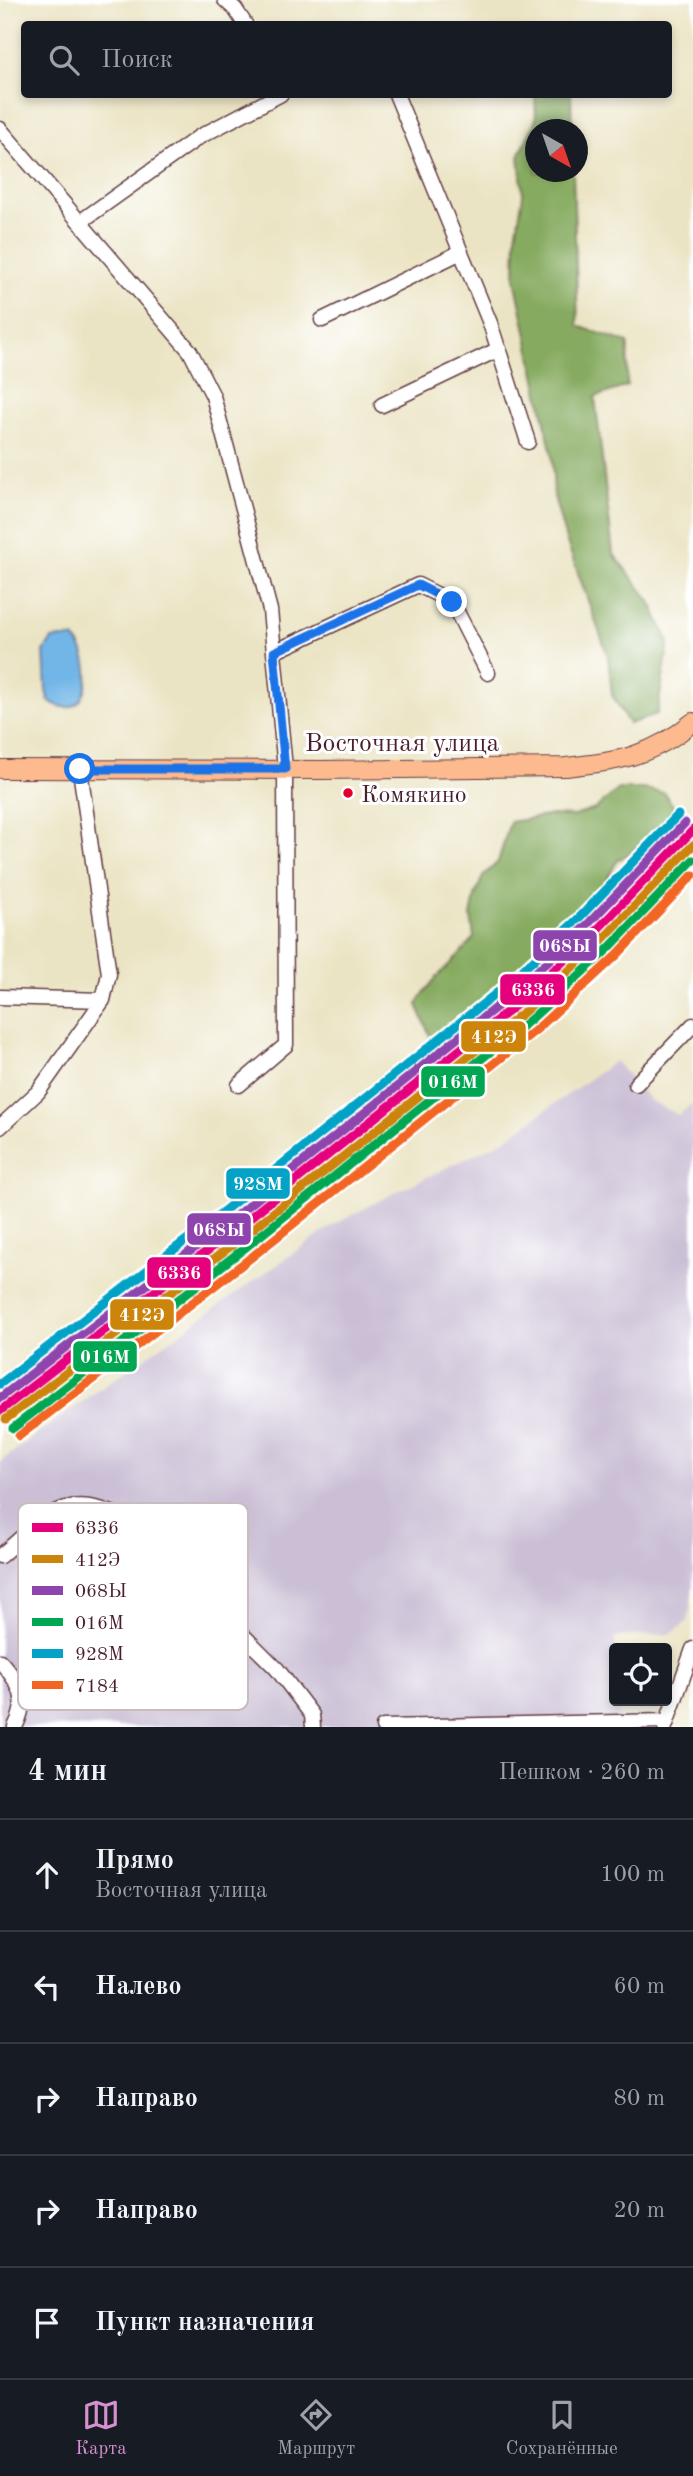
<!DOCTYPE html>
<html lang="ru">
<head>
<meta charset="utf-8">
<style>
  body { margin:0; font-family:"Old Standard TT",serif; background:#242831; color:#f1f3f6 }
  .controls { position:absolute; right:21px; bottom:21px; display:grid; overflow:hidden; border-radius:7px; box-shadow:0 4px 10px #0003 }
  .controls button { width:63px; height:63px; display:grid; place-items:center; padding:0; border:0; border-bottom:2px solid #363941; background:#171b24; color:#f1f3f6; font:35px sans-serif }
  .compass { position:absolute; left:525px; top:119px; width:63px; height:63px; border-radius:50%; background:#171b24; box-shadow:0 4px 10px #0003; rotate:140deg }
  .stop { position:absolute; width:21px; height:21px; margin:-16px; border:5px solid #1a73e8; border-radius:50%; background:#fff }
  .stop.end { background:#1a73e8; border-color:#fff; box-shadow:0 2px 7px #0008 }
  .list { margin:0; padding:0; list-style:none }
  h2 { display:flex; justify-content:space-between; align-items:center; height:91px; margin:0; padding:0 28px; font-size:30px }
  h2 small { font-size:23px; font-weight:400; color:#9ea1a6 }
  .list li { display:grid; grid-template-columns:46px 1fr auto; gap:21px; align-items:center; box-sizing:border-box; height:112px; padding:0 28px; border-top:2px solid #363941 }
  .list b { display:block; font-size:26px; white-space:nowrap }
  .list p { margin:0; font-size:23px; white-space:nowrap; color:#9ea1a6 }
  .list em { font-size:23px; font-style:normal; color:#9ea1a6 }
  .icon { flex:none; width:38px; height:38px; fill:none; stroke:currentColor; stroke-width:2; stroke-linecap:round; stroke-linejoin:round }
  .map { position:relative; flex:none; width:693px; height:1727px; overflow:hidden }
  .search { position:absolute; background:#171b24; box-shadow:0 4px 10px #0003; left:21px; right:21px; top:21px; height:77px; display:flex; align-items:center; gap:18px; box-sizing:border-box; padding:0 24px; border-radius:7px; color:#9ea1a6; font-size:26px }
  .sheet { height:651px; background:#171b24 }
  nav { display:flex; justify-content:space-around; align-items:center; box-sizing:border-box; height:98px; border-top:2px solid #363941; background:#171b24; font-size:19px; color:#9ea1a6 }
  nav a { display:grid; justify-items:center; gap:4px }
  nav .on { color:#d690ce }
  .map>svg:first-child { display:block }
  .industrial { fill:#cbbfd5 }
  .forest { fill:#86ab60; stroke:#686546; stroke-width:2 }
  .water { fill:#71b6e7; stroke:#5e6a89; stroke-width:2 }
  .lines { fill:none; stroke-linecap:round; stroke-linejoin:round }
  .minor-casing { stroke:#623d42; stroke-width:17 }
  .major-casing { stroke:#623d42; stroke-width:20 }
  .minor { stroke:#fff; stroke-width:14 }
  .major { stroke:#fcba8e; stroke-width:18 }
  .rail-1-casing { stroke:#fff; stroke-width:14 }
  .rail-2-casing { stroke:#fff; stroke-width:14 }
  .rail-3-casing { stroke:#fff; stroke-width:14 }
  .rail-4-casing { stroke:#fff; stroke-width:14 }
  .rail-5-casing { stroke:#fff; stroke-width:14 }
  .rail-6-casing { stroke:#fff; stroke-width:14 }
  .rail-1 { stroke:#e5007d; stroke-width:9 }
  .rail-2 { stroke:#cc840b; stroke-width:9 }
  .rail-3 { stroke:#8e44ad; stroke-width:9 }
  .rail-4 { stroke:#00a651; stroke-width:9 }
  .rail-5 { stroke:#04a2c6; stroke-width:9 }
  .rail-6 { stroke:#f26522; stroke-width:9 }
  .route { stroke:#1a73e8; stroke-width:9 }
  .bus-dot { fill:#e4002b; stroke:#fff; stroke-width:2.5 }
  .labels { text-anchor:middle; stroke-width:6; stroke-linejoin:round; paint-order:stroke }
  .bus-label { font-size:24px; fill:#4a1f2b; stroke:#fff; text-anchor:start }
  .street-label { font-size:26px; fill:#4a1f2b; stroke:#fff }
  .key { fill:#fff; stroke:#c9bcbf; stroke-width:2 }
  .key-label { font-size:19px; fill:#4a1f2b }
  .line-badge { stroke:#fff; stroke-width:2.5 }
  .badge-label { font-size:19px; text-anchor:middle; font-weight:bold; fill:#fff }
</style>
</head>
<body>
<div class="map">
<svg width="693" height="1727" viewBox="0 0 693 1727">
  <rect width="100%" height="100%" fill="#fff"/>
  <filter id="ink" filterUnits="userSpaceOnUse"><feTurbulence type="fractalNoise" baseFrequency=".0143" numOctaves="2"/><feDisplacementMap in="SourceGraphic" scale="14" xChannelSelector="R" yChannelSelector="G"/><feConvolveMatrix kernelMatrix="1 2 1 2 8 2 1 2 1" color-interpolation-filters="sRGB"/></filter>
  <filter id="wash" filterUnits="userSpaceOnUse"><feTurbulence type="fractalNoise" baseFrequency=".00686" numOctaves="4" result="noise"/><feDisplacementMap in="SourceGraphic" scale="28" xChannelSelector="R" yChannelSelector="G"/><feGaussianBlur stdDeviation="1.57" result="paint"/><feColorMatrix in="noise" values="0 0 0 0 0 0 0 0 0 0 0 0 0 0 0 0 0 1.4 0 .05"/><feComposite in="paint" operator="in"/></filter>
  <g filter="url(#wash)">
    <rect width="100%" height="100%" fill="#ebe4c4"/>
    <!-- industrial -->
    <path class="industrial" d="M615,1061L651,1101L678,1115L693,1103V1585L688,1621L671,1634L615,1637L614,1701H618L619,1727H0V1462L52,1423L332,1226L390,1195L501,1142Z"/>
    <!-- forest -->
    <path class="forest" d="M535,95H571L572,129L536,130V172H573L578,326L628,343L627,386L595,397L613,553L650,601L669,643L657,714L629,724L612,695L608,656L565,537L554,496L552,455L515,279L516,236L523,195L519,156L536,119Z
      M619,789H644L664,793L676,810L667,829L617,861L597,898L582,912L574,932L507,978L496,996L452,1038L432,1041L417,1004C432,977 455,962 474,938L471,916L475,896L483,876L498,862L510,822L552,815L574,816L595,809Z"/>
    <!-- water -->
    <path class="water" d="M64,638H74C97,660 91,728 49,701L46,691L44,651L52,639Z"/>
  </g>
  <g filter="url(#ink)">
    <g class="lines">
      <defs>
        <path id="minor" d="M225,0L235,9L245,24
          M396,94L490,323L528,442
          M0,129L190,351L213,396L270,610L285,769L286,1045L239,1085
          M80,222L199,137L281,94
          M322,320L461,252
          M382,405L499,349
          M274,652L418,585L452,602L488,673
          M0,997L103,1000
          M636,1084L693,1025
          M0,1127L38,1092L103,1000L109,974L80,770
          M0,1556C48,1516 62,1489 126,1519L277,1669L312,1715L313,1727
          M0,1661C20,1684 30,1698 15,1727
          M383,1727L667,1721
          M665,1727L693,1649"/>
        <path id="major" d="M0,769L321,770L566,767C619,761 651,757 693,722"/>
      </defs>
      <!-- minor casing -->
      <use href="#minor" class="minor-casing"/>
      <!-- major casing -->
      <use href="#major" class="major-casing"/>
      <!-- minor -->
      <use href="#minor" class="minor"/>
      <!-- major -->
      <use href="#major" class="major"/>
      <defs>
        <path id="rail-1" d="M0,1411L233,1231L517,1004L594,933L693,830"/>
        <path id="rail-2" d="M6,1419L240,1239L524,1012L602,940L693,845"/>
        <path id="rail-3" d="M0,1398L227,1223L510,996L587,925L685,823"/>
        <path id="rail-4" d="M13,1428L246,1247L530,1020L609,948L693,860"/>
        <path id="rail-5" d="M0,1384L220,1214L503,988L579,918L678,815"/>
        <path id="rail-6" d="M19,1436L253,1256L537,1029L617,955L693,875"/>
      </defs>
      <!-- rail-1 casing -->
      <use href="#rail-1" class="rail-1-casing"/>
      <!-- rail-2 casing -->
      <use href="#rail-2" class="rail-2-casing"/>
      <!-- rail-3 casing -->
      <use href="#rail-3" class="rail-3-casing"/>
      <!-- rail-4 casing -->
      <use href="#rail-4" class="rail-4-casing"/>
      <!-- rail-5 casing -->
      <use href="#rail-5" class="rail-5-casing"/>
      <!-- rail-6 casing -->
      <use href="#rail-6" class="rail-6-casing"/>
      <!-- rail-1 -->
      <use href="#rail-1" class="rail-1"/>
      <!-- rail-2 -->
      <use href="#rail-2" class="rail-2"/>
      <!-- rail-3 -->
      <use href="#rail-3" class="rail-3"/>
      <!-- rail-4 -->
      <use href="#rail-4" class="rail-4"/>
      <!-- rail-5 -->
      <use href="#rail-5" class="rail-5"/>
      <!-- rail-6 -->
      <use href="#rail-6" class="rail-6"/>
    </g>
  </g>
  <g class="lines" filter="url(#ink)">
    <!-- route -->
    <path class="route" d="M80,769H285L274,652L418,585L452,602"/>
  </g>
  <!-- markers -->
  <circle class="bus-dot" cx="348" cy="793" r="6"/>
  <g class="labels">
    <!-- bus labels -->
    <g class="bus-label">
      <text x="361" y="802">Комякино</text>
    </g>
    <!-- street labels -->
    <g class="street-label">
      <text x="402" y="751">Восточная улица</text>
    </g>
  </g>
  <!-- legend -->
  <rect x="18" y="1503" width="230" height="207" rx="10" class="key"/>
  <rect x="32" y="1523" width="31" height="9" fill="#e5007d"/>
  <rect x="32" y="1555" width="31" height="8" fill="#cc840b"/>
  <rect x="32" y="1586" width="31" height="9" fill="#8e44ad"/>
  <rect x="32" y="1618" width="31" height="8" fill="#00a651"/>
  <rect x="32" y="1649" width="31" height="9" fill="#04a2c6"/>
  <rect x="32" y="1681" width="31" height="8" fill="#f26522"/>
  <g class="key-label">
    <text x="75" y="1534">6336</text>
    <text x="75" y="1566">412Э</text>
    <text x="75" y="1597">068Ы</text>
    <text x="75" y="1629">016М</text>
    <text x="75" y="1660">928М</text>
    <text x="75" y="1692">7184</text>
  </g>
  <g class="line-badge">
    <rect x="532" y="929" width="66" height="33" rx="7" fill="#8e44ad"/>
    <rect x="499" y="973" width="67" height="33" rx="7" fill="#e5007d"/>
    <rect x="460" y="1020" width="67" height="33" rx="7" fill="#cc840b"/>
    <rect x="420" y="1065" width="66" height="33" rx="7" fill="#00a651"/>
    <rect x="225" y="1167" width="66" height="33" rx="7" fill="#04a2c6"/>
    <rect x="186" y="1212" width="66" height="34" rx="7" fill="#8e44ad"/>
    <rect x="146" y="1256" width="66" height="33" rx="7" fill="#e5007d"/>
    <rect x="109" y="1298" width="66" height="33" rx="7" fill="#cc840b"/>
    <rect x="72" y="1340" width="66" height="33" rx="7" fill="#00a651"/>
  </g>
  <g class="badge-label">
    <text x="565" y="952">068Ы</text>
    <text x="533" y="996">6336</text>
    <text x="494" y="1043">412Э</text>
    <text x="453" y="1088">016М</text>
    <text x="258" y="1190">928М</text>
    <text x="219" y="1236">068Ы</text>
    <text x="179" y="1279">6336</text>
    <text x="142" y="1321">412Э</text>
    <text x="105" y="1363">016М</text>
  </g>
</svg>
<div class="controls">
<button><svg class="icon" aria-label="locate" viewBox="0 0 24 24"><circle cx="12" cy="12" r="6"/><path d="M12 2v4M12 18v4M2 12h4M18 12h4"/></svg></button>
</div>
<svg class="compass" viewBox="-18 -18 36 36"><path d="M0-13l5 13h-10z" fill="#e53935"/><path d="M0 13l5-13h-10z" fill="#9ea1a6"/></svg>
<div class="stop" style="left:80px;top:769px"></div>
<div class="stop end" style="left:452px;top:602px"></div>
<div class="search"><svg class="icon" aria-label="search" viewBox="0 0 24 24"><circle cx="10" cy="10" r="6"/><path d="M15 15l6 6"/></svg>Поиск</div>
</div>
<section class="sheet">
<h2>4 мин<small>Пешком · 260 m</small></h2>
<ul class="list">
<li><svg class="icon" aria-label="ahead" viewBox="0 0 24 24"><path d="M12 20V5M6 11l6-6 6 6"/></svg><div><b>Прямо</b><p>Восточная улица</p></div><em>100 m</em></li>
<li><svg class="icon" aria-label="left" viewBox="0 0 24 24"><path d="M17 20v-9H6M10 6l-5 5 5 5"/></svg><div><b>Налево</b></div><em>60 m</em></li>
<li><svg class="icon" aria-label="right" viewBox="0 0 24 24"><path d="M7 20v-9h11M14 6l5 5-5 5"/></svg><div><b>Направо</b></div><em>80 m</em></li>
<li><svg class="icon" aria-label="right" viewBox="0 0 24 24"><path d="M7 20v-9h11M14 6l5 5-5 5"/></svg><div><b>Направо</b></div><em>20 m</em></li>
<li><svg class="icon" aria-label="arrive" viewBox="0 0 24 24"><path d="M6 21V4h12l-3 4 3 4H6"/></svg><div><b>Пункт назначения</b></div></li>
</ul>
</section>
<nav>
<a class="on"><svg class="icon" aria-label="map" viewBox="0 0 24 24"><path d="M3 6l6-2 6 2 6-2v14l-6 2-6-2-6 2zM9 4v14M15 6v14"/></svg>Карта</a>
<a><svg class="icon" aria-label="directions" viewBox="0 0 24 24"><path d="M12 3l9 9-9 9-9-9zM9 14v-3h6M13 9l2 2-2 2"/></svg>Маршрут</a>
<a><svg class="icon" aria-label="saved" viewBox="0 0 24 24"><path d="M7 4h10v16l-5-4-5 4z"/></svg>Сохранённые</a>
</nav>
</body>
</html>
